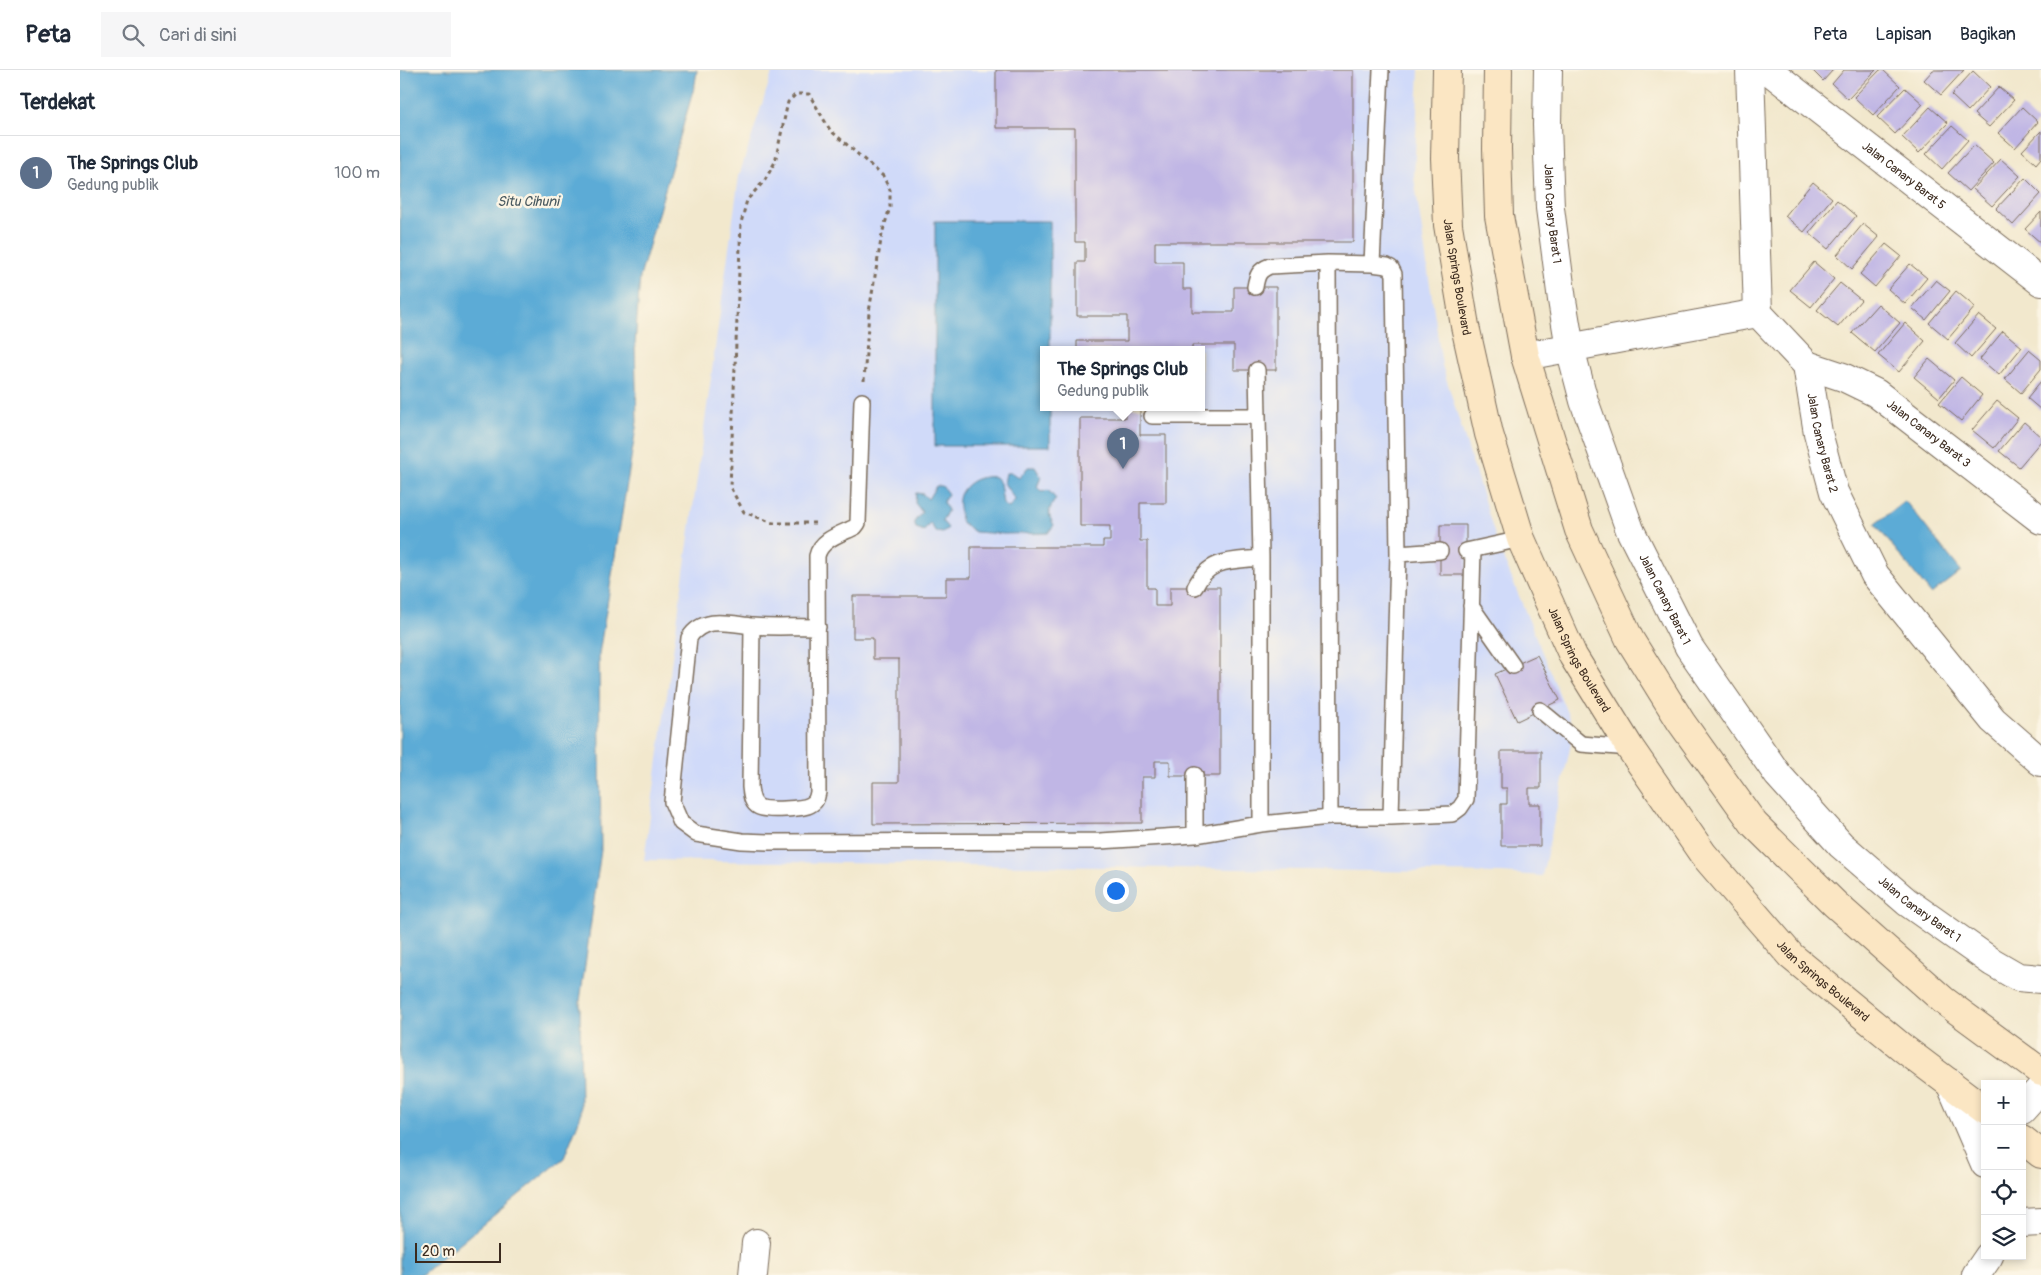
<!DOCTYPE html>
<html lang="id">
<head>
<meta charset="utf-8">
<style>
  body { margin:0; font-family:Pangolin,sans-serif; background:#f6f6f7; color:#1f2937 }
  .controls { position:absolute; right:15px; bottom:15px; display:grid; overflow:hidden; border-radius:0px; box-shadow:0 2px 8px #0003 }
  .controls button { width:45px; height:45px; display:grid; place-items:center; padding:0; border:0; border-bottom:1px solid #e0e1e3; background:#fff; color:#1f2937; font:25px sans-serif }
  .scale { position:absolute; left:15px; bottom:12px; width:86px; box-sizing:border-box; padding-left:5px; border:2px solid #3b2a1e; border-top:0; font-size:14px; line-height:18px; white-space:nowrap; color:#3b2a1e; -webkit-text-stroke:4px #fcf5e5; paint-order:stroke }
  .you { position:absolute; left:715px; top:820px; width:18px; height:18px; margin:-12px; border:4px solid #fff; border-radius:50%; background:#1a73e8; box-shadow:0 0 0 8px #1a73e833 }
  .badge { display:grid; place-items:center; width:32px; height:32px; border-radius:50%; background:#ea580c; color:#fff; font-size:16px; font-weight:700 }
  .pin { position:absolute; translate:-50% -41px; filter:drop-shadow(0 1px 2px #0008) }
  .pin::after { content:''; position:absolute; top:26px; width:18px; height:15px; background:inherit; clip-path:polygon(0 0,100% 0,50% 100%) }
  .popup { position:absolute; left:640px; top:276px; width:165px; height:65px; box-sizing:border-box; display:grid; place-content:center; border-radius:0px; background:#fff; filter:drop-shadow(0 1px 4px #0005); font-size:16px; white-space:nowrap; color:#747a83 }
  .popup b { font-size:19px; color:#1f2937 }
  .popup::after { content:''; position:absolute; left:50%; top:100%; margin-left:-10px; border:10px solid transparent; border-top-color:#fff }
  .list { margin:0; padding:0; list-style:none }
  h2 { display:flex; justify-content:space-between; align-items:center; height:65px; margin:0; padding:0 20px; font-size:21px }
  h2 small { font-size:16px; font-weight:400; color:#747a83 }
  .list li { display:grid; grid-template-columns:32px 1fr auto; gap:15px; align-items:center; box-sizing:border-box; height:75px; padding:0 20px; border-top:1px solid #e0e1e3 }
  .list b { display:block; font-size:19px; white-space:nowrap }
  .list p { margin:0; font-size:16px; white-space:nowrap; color:#747a83 }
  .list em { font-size:16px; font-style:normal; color:#747a83 }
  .icon { flex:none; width:28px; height:28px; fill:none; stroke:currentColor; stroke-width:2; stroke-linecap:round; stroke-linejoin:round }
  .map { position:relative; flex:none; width:1641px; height:1205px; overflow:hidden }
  header { display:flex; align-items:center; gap:30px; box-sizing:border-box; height:70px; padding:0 25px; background:#fff; border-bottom:1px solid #e0e1e3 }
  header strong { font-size:24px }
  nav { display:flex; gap:28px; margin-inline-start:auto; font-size:18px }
  .search { width:350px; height:45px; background:#f6f6f7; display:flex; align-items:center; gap:12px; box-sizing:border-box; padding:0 18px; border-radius:0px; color:#747a83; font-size:19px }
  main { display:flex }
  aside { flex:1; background:#fff }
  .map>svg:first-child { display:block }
  .built { fill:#d0daf9; fill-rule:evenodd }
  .water { fill:#5cabd6; stroke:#4c6a7a }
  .building { fill:#c0b6e5 }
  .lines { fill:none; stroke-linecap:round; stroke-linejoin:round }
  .service-casing { stroke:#7b6c5b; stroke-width:18 }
  .minor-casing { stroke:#7b6c5b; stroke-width:30 }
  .secondary-casing { stroke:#7b6c5b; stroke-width:30 }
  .path { stroke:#7b6c5b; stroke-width:3; stroke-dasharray:4 4; stroke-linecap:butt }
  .service { stroke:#fff; stroke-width:15 }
  .minor { stroke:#fff; stroke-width:28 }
  .secondary { stroke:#fbe6c3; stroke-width:28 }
  .labels { text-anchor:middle; stroke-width:5; stroke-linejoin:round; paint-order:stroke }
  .street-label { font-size:12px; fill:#3b2a1e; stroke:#fcf5e5 }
  .water-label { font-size:14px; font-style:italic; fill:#47575e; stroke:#fcf5e5 }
</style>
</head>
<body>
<header>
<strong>Peta</strong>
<div class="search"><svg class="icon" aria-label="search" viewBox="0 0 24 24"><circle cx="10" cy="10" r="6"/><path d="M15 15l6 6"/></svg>Cari di sini</div>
<nav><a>Peta</a><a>Lapisan</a><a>Bagikan</a></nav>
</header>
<main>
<aside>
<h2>Terdekat<small></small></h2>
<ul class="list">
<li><span class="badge" style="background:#5c6f8a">1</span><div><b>The Springs Club</b><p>Gedung publik</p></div><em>100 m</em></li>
</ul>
</aside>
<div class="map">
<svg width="1641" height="1205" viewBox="0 0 1641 1205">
  <rect width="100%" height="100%" fill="#fcf5e5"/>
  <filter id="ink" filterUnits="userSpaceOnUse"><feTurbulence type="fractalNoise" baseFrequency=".02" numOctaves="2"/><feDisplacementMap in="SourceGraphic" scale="10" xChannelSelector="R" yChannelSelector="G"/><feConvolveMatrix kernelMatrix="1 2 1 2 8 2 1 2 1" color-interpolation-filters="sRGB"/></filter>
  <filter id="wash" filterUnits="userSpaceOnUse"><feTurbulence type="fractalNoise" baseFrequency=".0096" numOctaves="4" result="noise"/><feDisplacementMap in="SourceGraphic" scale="20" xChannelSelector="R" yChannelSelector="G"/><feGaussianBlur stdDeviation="1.12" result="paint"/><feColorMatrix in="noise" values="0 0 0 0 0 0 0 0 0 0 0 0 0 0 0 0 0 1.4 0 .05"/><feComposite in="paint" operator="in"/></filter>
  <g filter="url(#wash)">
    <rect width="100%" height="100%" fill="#f2e8cd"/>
    <!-- built -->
    <path class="built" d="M373,0H1019L1014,107L1042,295L1098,475L1174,660L1142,806L1102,803L244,790L339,106ZM644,280H802V338H644Z"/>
    <!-- water -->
    <path class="water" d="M0,0H297L295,14L240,207L235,275L237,352L199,584L201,780L180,931L181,1045L164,1088L21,1205H0Z
      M535,151H650V280H644V338H650V376H535Z
      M628,397H635L641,407L637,417L642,422L648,420L656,429C648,439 647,444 654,455L648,463L604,464L575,462L562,453C560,445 557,433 560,425C566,411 582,405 595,407L600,413L603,434L609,438L615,430L604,413L606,403H612L619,408Z
      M536,416H542L548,424L543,432L548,440L542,451L548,458L543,463L536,462L530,453L524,461L516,458L514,452L522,442L515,433L516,423L523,424L528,429Z
      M1505,431L1561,501L1531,524L1475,454Z"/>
    <g id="blocks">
      <!-- building -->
      <path class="building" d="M596,0H953V172H755V192H783V219H792V242H834V217H876V300H834V275H792V280H677V271H727V246H677V192H685V172H675V58H596Z
        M1412,0H1433L1423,11Z
        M1444,0H1476L1448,29L1432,14Z
        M1480,0H1483L1500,16L1473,45L1454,27Z
        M1533,0H1564L1541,25L1524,10Z
        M1573,1L1590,17L1568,41L1551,25Z
        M1599,17L1614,30L1589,57L1574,44Z
        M1505,18L1523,34L1495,64L1477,47Z
        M1530,37L1548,53L1519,83L1502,67Z
        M1622,37L1638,52L1615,78L1598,63Z
        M1552,56L1568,70L1542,99L1526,84Z
        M1641,61V88L1636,94L1622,81Z
        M1574,75L1594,93L1568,121L1548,103Z
        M1601,89L1620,106L1592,136L1573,119Z
        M1625,108L1641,124L1613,155L1596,139Z
        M1413,112L1432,128L1404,162L1385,146Z
        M1437,130L1456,146L1428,179L1409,163Z
        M1641,142V173L1625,159Z
        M1463,154L1479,167L1452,199L1437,185Z
        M1486,174L1501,186L1475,217L1460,204Z
        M1414,192L1434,209L1411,237L1390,220Z
        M1510,194L1527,208L1505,234L1488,219Z
        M1536,210L1550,221L1526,250L1512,238Z
        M1440,213L1461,230L1438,257L1417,240Z
        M1556,221L1575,237L1548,269L1529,253Z
        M1478,234L1500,253L1475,282L1452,263Z
        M1579,245L1596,259L1571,288L1555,273Z
        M1505,253L1525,271L1499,302L1478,285Z
        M1603,261L1622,277L1599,305L1580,289Z
        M1629,280L1641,290V299L1621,323L1605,309Z
        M1529,289L1554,310L1539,328L1514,307Z
        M1561,307L1582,325L1561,351L1539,333Z
        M1641,311V340L1627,328Z
        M1597,331L1618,348L1594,378L1572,360Z
        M725,338H740V365H766V433H740V471H747V518H755V536H770V517H820V706H770V691H755V707H742V753L473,754V712H499V589H473V568H453V526H546V508H571V477H703V471H710V456H680V348H725Z
        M1624,352L1641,367V371L1619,397L1599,381Z
        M1040,455H1066V505H1040Z
        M1137,585L1160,630L1117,651L1095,604Z
        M1101,681H1141V718H1129V734H1140V776H1101V734H1107V718H1101Z"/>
    </g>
  </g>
  <g filter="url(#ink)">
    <use href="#blocks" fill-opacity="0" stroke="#7b6c5b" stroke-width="1"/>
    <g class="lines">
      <defs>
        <path id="service" d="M928,193L930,747
          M972,194L981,0
          M857,300L861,488V754
          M752,346H857
          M1066,481L1121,469
          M998,484L1040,481
          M795,517C809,488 833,491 861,488
          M1071,536L1113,596
          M352,556L350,717C351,724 351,733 359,737C367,741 403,739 410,735C416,732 417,728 418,722L417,486C421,469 441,464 455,457L458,453L462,331
          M418,557C396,556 374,558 352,556C331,554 303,545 289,568L272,732L281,753L296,764L342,771L368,772L700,771L795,765L861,754L930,747H991L998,484L994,204L991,198L987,196L972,194L928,193L870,196C859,200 857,205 855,217
          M1140,640L1181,674L1230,678
          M795,705V765
          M991,747L1052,744L1060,738L1066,729L1073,480"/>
        <g id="minor">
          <path id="s1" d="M1148,0L1147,55L1150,138L1162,230L1170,278L1184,331L1230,460L1289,577L1378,705L1441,775L1507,832L1592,892L1618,907L1641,909"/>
          <path id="s2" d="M1350,0L1358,243L1407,295L1418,363L1434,422L1475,505L1593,650L1641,692"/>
          <path id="s3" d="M1368,0L1641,212"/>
          <path d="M1125,286L1358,243"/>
          <path id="s4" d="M1407,295L1443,307L1476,323L1641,450"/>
          <path d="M1550,1013L1585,1094"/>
          <path d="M1622,1039L1641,1018"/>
          <path d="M1622,1153L1641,1152"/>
          <path d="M353,1205L356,1173"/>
          <path d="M1576,1205L1589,1186"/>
        </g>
        <g id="secondary">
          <path id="s5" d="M1047,0L1045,88L1048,155L1065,256L1089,364L1121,469L1173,586L1230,678L1303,784L1391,886L1504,979L1585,1040"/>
          <path d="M1098,0L1097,79L1099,146L1125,286L1179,460L1230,570L1281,652L1354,754L1435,834L1543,930L1641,1002"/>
          <path d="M1622,1069L1641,1084"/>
        </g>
      </defs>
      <!-- service casing -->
      <use href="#service" class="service-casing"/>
      <!-- minor casing -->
      <use href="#minor" class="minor-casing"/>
      <!-- secondary casing -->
      <use href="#secondary" class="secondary-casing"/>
      <!-- path -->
      <path class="path" d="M415,453H373L344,442L330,417L341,153L347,130L365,110L375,92L388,32L396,24H409L430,60L483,106L490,120V137L482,164L469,242L464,311"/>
      <!-- service -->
      <use href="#service" class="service"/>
      <!-- minor -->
      <use href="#minor" class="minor"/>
      <!-- secondary -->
      <use href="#secondary" class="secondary"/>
    </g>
  </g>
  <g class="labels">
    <!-- street labels -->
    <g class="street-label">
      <text dy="4" stroke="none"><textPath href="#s3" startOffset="172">Jalan Canary Barat 5</textPath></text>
      <text dy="4" stroke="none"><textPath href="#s1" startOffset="144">Jalan Canary Barat 1</textPath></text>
      <text dy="4" stroke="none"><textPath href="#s5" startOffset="208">Jalan Springs Boulevard</textPath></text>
      <text dy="4" stroke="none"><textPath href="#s4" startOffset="141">Jalan Canary Barat 3</textPath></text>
      <text dy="4" stroke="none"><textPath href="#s2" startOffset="394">Jalan Canary Barat 2</textPath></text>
      <text dy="4" stroke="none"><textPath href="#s1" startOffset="549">Jalan Canary Barat 1</textPath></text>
      <text dy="4" stroke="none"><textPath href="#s5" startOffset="612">Jalan Springs Boulevard</textPath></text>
      <text dy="4" stroke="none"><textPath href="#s1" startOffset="954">Jalan Canary Barat 1</textPath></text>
      <text dy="4" stroke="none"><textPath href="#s5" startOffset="1018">Jalan Springs Boulevard</textPath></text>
    </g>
    <!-- water labels -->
    <g class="water-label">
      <text x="128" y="136">Situ Cihuni</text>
    </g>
  </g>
</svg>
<div class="controls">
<button>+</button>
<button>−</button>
<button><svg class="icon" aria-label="locate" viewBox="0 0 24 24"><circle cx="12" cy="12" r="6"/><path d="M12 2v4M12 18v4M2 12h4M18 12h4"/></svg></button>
<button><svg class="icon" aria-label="layers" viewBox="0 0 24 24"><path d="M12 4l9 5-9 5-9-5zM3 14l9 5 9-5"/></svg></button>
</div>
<div class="scale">20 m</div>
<div class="you"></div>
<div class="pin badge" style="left:723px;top:399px;background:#5c6f8a">1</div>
<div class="popup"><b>The Springs Club</b>Gedung publik</div>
</div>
</main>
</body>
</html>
